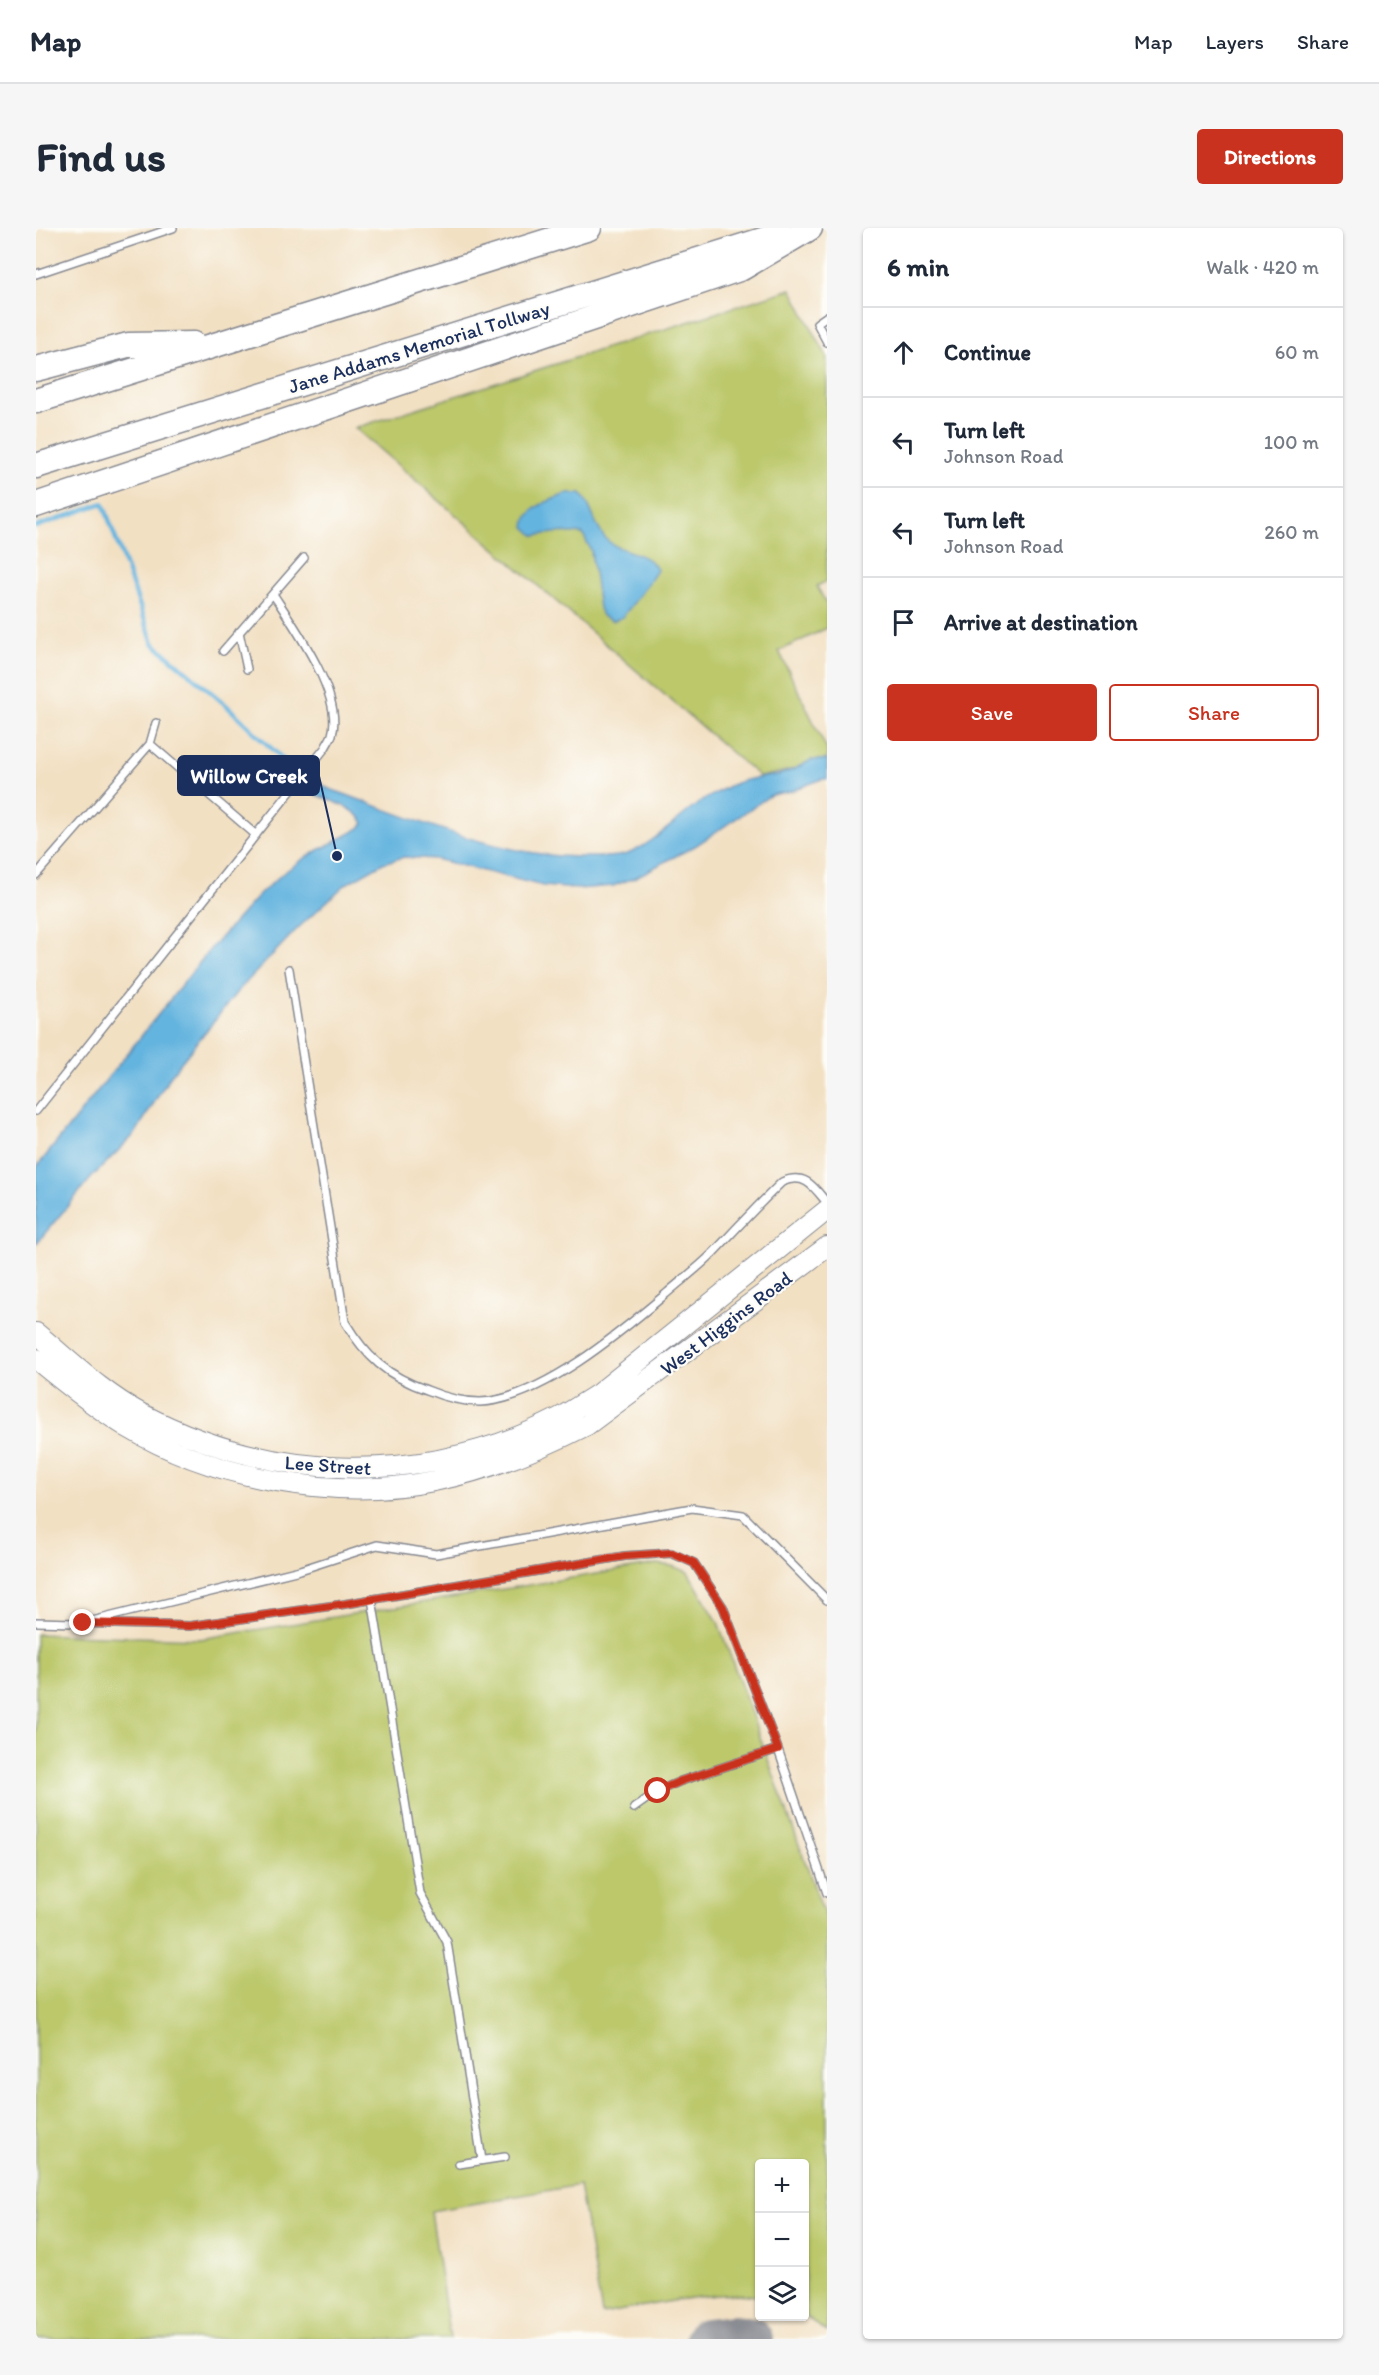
<!DOCTYPE html>
<html lang="en">
<head>
<meta charset="utf-8">
<style>
  body { margin:0; font-family:Itim,sans-serif; background:#f6f6f7; color:#1f2937 }
  .controls { position:absolute; right:18px; bottom:18px; display:grid; overflow:hidden; border-radius:6px; box-shadow:0 2px 4px #0004 }
  .controls button { width:54px; height:54px; display:grid; place-items:center; padding:0; border:0; border-bottom:2px solid #e0e1e3; background:#fff; color:#1f2937; font:30px sans-serif }
  .stop { position:absolute; width:18px; height:18px; margin:-14px; border:4px solid #c8321e; border-radius:50%; background:#fff }
  .stop.end { background:#c8321e; border-color:#fff; box-shadow:0 2px 6px #0008 }
  .list { margin:0; padding:0; list-style:none }
  h2 { display:flex; justify-content:space-between; align-items:center; height:78px; margin:0; padding:0 24px; font-size:26px }
  h2 small { font-size:20px; font-weight:400; color:#747a83 }
  .list li { display:grid; grid-template-columns:39px 1fr auto; gap:18px; align-items:center; box-sizing:border-box; height:90px; padding:0 24px; border-top:2px solid #e0e1e3 }
  .list b { display:block; font-size:22px; white-space:nowrap }
  .list p { margin:0; font-size:20px; white-space:nowrap; color:#747a83 }
  .list em { font-size:20px; font-style:normal; color:#747a83 }
  .actions { display:flex; gap:12px; padding:18px 24px }
  .actions a { flex:1; padding:14px 0; border:2px solid #c8321e; border-radius:6px; text-align:center; font-size:21px; color:#c8321e }
  .actions .main { background:#c8321e; color:#fff }
  .icon { flex:none; width:33px; height:33px; fill:none; stroke:currentColor; stroke-width:2; stroke-linecap:round; stroke-linejoin:round }
  .map { position:relative; flex:none; width:791px; height:2111px; overflow:hidden; border-radius:6px }
  header { display:flex; align-items:center; gap:36px; box-sizing:border-box; height:84px; padding:0 30px; background:#fff; border-bottom:2px solid #e0e1e3 }
  header strong { font-size:28px }
  nav { display:flex; gap:33px; margin-inline-start:auto; font-size:21px }
  .intro { display:flex; align-items:center; justify-content:space-between; box-sizing:border-box; height:144px; padding:0 36px }
  h1 { margin:0; font-size:42px }
  .button { padding:15px 27px; border-radius:6px; background:#c8321e; color:#fff; font-size:21px; font-weight:700 }
  main { display:flex; gap:36px; padding:0 36px }
  aside { flex:1; background:#fff; border-radius:6px; box-shadow:0 2px 4px #0004 }
  .map>svg:first-child { display:block }
  .green { fill:#bcc86a; stroke:#6c7c64; stroke-width:1.5 }
  .water { fill:#64b4df; stroke:#40729e; stroke-width:1.5 }
  .lines { fill:none; stroke-linecap:round; stroke-linejoin:round }
  .stream { stroke:#64b4df; stroke-width:4.5 }
  .taxiway { stroke:#868890; stroke-width:42 }
  .lane-casing { stroke:#868890; stroke-width:10 }
  .primary-casing { stroke:#868890; stroke-width:22 }
  .highway-casing { stroke:#868890; stroke-width:27 }
  .lane { stroke:#fff; stroke-width:7 }
  .primary { stroke:#fff; stroke-width:20 }
  .highway { stroke:#fff; stroke-width:24 }
  .route { stroke:#c8321e; stroke-width:8 }
  .labels { text-anchor:middle; stroke-width:4.5; stroke-linejoin:round; paint-order:stroke }
  .street-label { font-size:20px; fill:#1b2f5e; stroke:#fdfcf7 }
  .leader { fill:none; stroke:#1b2f5e; stroke-width:2 }
  .callout-dot { fill:#1b2f5e; stroke:#fdfcf7; stroke-width:2 }
  .callout { fill:#1b2f5e; stroke:#1b2f5e; stroke-width:2 }
  .callout-label { font-size:21px; text-anchor:middle; font-weight:bold; fill:#fff }
</style>
</head>
<body>
<header>
<strong>Map</strong>
<nav><a>Map</a><a>Layers</a><a>Share</a></nav>
</header>
<div class="intro"><h1>Find us</h1><a class="button">Directions</a></div>
<main>
<div class="map">
<svg width="791" height="2111" viewBox="0 0 791 2111">
  <rect width="100%" height="100%" fill="#fdfcf7"/>
  <filter id="ink" filterUnits="userSpaceOnUse"><feTurbulence type="fractalNoise" baseFrequency=".0167" numOctaves="2"/><feDisplacementMap in="SourceGraphic" scale="12" xChannelSelector="R" yChannelSelector="G"/><feConvolveMatrix kernelMatrix="1 2 1 2 8 2 1 2 1" color-interpolation-filters="sRGB"/></filter>
  <filter id="wash" filterUnits="userSpaceOnUse"><feTurbulence type="fractalNoise" baseFrequency=".008" numOctaves="4" result="noise"/><feDisplacementMap in="SourceGraphic" scale="24" xChannelSelector="R" yChannelSelector="G"/><feGaussianBlur stdDeviation="1.35" result="paint"/><feColorMatrix in="noise" values="0 0 0 0 0 0 0 0 0 0 0 0 0 0 0 0 0 1.4 0 .05"/><feComposite in="paint" operator="in"/></filter>
  <g filter="url(#wash)">
    <rect width="100%" height="100%" fill="#f2e0c3"/>
    <!-- green -->
    <path class="green" d="M755,61L791,129V353L781,358L791,377V400L743,423L791,522V532H780L755,542L724,549L319,200Z
      M621,1336L636,1338L652,1344L682,1394L791,1694V2104L769,2088L768,1936H724L723,2069C690,2059 603,2080 566,2086L543,1957L395,1983L414,2111H0V1406L164,1411Z"/>
    <!-- water -->
    <path class="water" d="M530,266H545C557,279 558,299 570,311C584,326 613,323 621,342C618,348 589,387 586,389C583,391 580,391 577,393L566,388L563,380L555,323L547,306C530,303 516,304 499,308L489,299C490,278 514,273 530,266Z
      M775,532H791V551H786L755,563L735,567L659,618L598,650L577,658L542,661L507,658L399,631L368,629L347,635L310,656L261,701L201,764L135,847L99,906L56,949L0,1016V940L28,905L176,719L222,668L246,646L270,629L324,600L328,595C319,578 293,573 276,565L282,553L291,560C374,589 465,631 554,629C565,629 580,630 591,626C617,616 639,592 662,576C671,569 683,564 693,558C708,550 726,550 742,547C754,544 765,538 775,532Z"/>
    <g class="lines">
      <!-- stream -->
      <path class="stream" d="M0,299L67,275L117,415L190,477L257,541"/>
      <!-- taxiway -->
      <path class="taxiway" d="M670,2111L697,2108L716,2111"/>
    </g>
  </g>
  <g filter="url(#ink)">
    <g class="lines">
      <defs>
        <path id="lane" d="M0,46L137,0
          M791,88L781,95L791,114
          M203,404L211,441
          M187,423L268,330
          M114,516L220,607
          M0,647L114,516L120,495
          M253,741L309,1094C330,1129 351,1148 391,1162C408,1169 425,1174 444,1174C505,1172 586,1103 631,1065C646,1052 662,1040 676,1026C699,1002 722,977 746,954C769,944 778,959 791,975
          M0,883L289,520C291,516 294,512 296,507C308,468 258,398 237,366
          M336,1371L384,1665L411,1714L446,1932
          M56,1393L264,1342L341,1317L400,1326L656,1280L707,1287L791,1372
          M0,1394L154,1398L309,1376L589,1328L635,1325L658,1335L687,1379L742,1521L791,1665
          M598,1580L622,1563L645,1553L742,1521
          M423,1936L469,1929"/>
        <path id="primary" d="M0,1105C33,1132 66,1165 104,1185C237,1255 388,1259 523,1190C536,1183 549,1174 562,1166L791,982
          M0,1131C29,1155 59,1179 91,1199C178,1251 299,1273 398,1253C452,1242 502,1222 551,1197L791,1019"/>
        <path id="highway" d="M0,141L92,117L158,116
          M0,173L553,0
          M0,238L746,6
          M0,277L706,40L774,0"/>
      </defs>
      <!-- lane casing -->
      <use href="#lane" class="lane-casing"/>
      <!-- primary casing -->
      <use href="#primary" class="primary-casing"/>
      <!-- highway casing -->
      <use href="#highway" class="highway-casing"/>
      <!-- lane -->
      <use href="#lane" class="lane"/>
      <!-- primary -->
      <use href="#primary" class="primary"/>
      <!-- highway -->
      <use href="#highway" class="highway"/>
    </g>
  </g>
  <g class="lines" filter="url(#ink)">
    <!-- route -->
    <path class="route" d="M47,1395L154,1398L309,1376L589,1328L636,1325L658,1335L687,1379L742,1521L645,1553L622,1563"/>
  </g>
  <g class="labels">
    <!-- street labels -->
    <g class="street-label">
      <text transform="translate(383 119) rotate(-17)" y="7">Jane Addams Memorial Tollway</text>
      <text transform="translate(690 1095) rotate(-37)" y="7">West Higgins Road</text>
      <text transform="translate(292 1237) rotate(4)" y="7">Lee Street</text>
    </g>
  </g>
  <!-- callouts -->
  <path class="leader" d="M301 628L283 548"/>
  <circle class="callout-dot" cx="301" cy="628" r="6"/>
  <rect class="callout" x="142" y="528" width="141" height="39" rx="6"/>
  <g class="callout-label">
    <text x="213" y="555">Willow Creek</text>
  </g>
</svg>
<div class="controls">
<button>+</button>
<button>−</button>
<button><svg class="icon" aria-label="layers" viewBox="0 0 24 24"><path d="M12 4l9 5-9 5-9-5zM3 14l9 5 9-5"/></svg></button>
</div>
<div class="stop" style="left:622px;top:1563px"></div>
<div class="stop end" style="left:47px;top:1395px"></div>
</div>
<aside>
<h2>6 min<small>Walk · 420 m</small></h2>
<ul class="list">
<li><svg class="icon" aria-label="ahead" viewBox="0 0 24 24"><path d="M12 20V5M6 11l6-6 6 6"/></svg><div><b>Continue</b></div><em>60 m</em></li>
<li><svg class="icon" aria-label="left" viewBox="0 0 24 24"><path d="M17 20v-9H6M10 6l-5 5 5 5"/></svg><div><b>Turn left</b><p>Johnson Road</p></div><em>100 m</em></li>
<li><svg class="icon" aria-label="left" viewBox="0 0 24 24"><path d="M17 20v-9H6M10 6l-5 5 5 5"/></svg><div><b>Turn left</b><p>Johnson Road</p></div><em>260 m</em></li>
<li><svg class="icon" aria-label="arrive" viewBox="0 0 24 24"><path d="M6 21V4h12l-3 4 3 4H6"/></svg><div><b>Arrive at destination</b></div></li>
</ul>
<div class="actions"><a class="main">Save</a><a>Share</a></div>
</aside>
</main>
</body>
</html>
